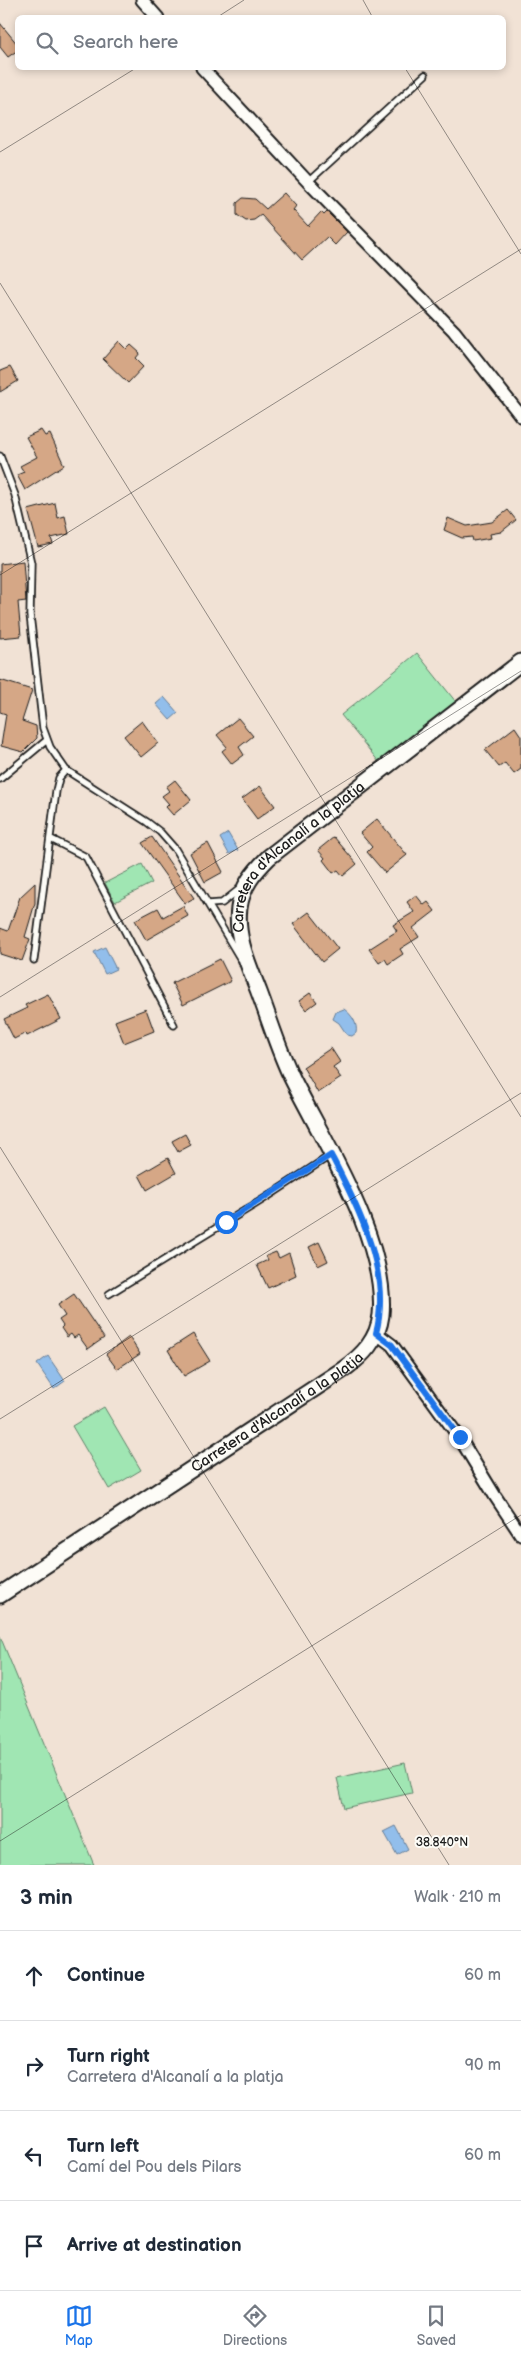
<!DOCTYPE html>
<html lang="en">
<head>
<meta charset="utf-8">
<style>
  body { margin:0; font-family:"Balsamiq Sans",sans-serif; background:#f6f6f7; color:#1f2937 }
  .stop { position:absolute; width:15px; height:15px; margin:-11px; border:4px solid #1a73e8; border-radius:50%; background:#fff }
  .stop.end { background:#1a73e8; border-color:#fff; box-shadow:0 1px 5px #0008 }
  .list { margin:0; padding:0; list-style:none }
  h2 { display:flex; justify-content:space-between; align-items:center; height:65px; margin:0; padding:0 20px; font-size:21px }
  h2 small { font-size:16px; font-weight:400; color:#747a83 }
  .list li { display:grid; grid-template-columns:32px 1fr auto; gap:15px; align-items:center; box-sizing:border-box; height:90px; padding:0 20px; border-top:1px solid #e0e1e3 }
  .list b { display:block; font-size:19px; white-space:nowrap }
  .list p { margin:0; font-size:16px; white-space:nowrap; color:#747a83 }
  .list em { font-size:16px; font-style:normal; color:#747a83 }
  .icon { flex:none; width:28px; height:28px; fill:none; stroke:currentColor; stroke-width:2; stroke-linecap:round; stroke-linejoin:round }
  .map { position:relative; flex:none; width:521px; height:1865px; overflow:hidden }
  .search { position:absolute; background:#fff; box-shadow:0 2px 8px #0003; left:15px; right:15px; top:15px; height:55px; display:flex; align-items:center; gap:12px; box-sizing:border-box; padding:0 18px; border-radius:8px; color:#747a83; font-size:19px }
  .sheet { height:425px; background:#fff }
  nav { display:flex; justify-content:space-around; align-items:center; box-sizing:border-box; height:70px; border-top:1px solid #e0e1e3; background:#fff; font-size:14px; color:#747a83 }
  nav a { display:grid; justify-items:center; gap:2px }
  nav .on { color:#1a73e8 }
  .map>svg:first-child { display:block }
  .green { fill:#a0e6b3; stroke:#5e8168 }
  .water { fill:#92beeb; stroke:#637d98 }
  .building { fill:#d5a786; stroke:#1c1c1c }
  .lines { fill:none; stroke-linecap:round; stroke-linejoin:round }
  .lane-casing { stroke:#1c1c1c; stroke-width:9 }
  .street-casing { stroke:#1c1c1c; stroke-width:15 }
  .secondary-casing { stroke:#1c1c1c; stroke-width:19 }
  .lane { stroke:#fdfcf7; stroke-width:5.5 }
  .street { stroke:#fdfcf7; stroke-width:11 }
  .secondary { stroke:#fdfcf7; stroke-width:15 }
  .route { stroke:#1a73e8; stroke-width:6 }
  .ticks { fill:none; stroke:#1c1c1c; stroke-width:1; stroke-opacity:0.45 }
  .labels { text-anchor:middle; stroke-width:4; stroke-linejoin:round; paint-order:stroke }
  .street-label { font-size:15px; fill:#1c1c1c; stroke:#fdfcf7 }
  .ticks-label { font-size:12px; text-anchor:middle; fill:#1c1c1c; stroke:#fdfcf7; stroke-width:4; stroke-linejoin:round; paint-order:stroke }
</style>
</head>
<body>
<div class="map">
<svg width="521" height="1865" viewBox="0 0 521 1865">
  <rect width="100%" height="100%" fill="#f1e2d5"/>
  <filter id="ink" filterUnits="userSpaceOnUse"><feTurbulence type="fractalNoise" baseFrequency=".02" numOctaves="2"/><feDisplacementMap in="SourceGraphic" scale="10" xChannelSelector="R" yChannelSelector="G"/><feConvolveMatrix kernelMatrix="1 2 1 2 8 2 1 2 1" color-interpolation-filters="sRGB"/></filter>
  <g filter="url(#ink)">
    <!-- green -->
    <path class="green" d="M417,653L456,702L379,762L341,715Z
      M142,864L152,883L115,902L105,883Z
      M104,1407L141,1470L109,1489L72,1426Z
      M0,1636L94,1865H0Z
      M405,1763L412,1793L344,1808L337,1778Z"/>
    <!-- water -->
    <path class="water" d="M164,697L178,713L170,720L156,704Z
      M228,833L238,850L229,854L220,838Z
      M105,947L116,969L105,974L94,952Z
      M344,1009C352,1015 358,1024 356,1033L352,1036L347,1035L339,1023L333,1019L336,1012Z
      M48,1356L65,1381L54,1389L37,1364Z
      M396,1826L408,1849L397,1855L384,1832Z"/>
    <!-- building -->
    <path class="building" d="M0,23L18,45V50L8,57L0,47Z
      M284,193L296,206L293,210L308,226L321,212L324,215L327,212L347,232L335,245L327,237L302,260L261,215L254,220L246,221L237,215V203L243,198L255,199L266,209Z
      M119,341L127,349L131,345L140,353L136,358L144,366L128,383L103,359Z
      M10,367L18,381L0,392V371Z
      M41,430L45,436L50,434L64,465L25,490L17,475L24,472L20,466L37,457L26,437Z
      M55,503L58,518L65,516L69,534L51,538L53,544L38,547L28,510Z
      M508,510L516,520L501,532L490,534L491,538L473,541L472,537L462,538L444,530L448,518L467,526L492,522Z
      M23,561L26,601L18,602L21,636L0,638V564Z
      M0,680L32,690L22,721L36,726L37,738L23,752L1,746L6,714L0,712Z
      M238,718L253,736L239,747L244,755L232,764L222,751L227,747L217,735Z
      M142,721L158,743L141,757L124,736Z
      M515,727L521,736V769L514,774L505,763L499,767L485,750Z
      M175,780L191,800L173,815L166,807L169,804L162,796L169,791L166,787Z
      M260,786L275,806L257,819L242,799Z
      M377,819L407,855L385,873L367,852L372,847L360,833Z
      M152,837L194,898L185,903L142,843Z
      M334,837L357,864L343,876L338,870L333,873L323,860L325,858L318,850Z
      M208,843L223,872L205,882L190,853Z
      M35,883V903L25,937L30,939L22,961L0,954V928L8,931L20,897Z
      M416,895L424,905L428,902L435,911L413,928L419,937L400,949L403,954L388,964L385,959L379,963L369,949L397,931L393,925L414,912L407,902Z
      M183,906L188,916L146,940L135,920L158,908L163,917Z
      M309,912L338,949L322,962L293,924Z
      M220,959L231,981L183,1005L172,983Z
      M310,993L317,1002L306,1010L299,1001Z
      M48,994L61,1019L27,1036L26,1033L14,1039L4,1019L27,1008L25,1005Z
      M146,1009L154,1031L124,1043L115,1021Z
      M331,1048L340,1062L333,1067L341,1078L318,1093L303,1067Z
      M185,1134L191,1145L178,1152L172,1141Z
      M168,1158L176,1173L147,1190L139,1175Z
      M319,1242L328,1261L318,1266L309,1247Z
      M276,1252L279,1258L289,1253L296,1275L268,1288L257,1265L268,1260L266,1256Z
      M74,1294L104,1338L88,1349L78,1335L74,1338L71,1334L67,1337L61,1328L63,1326L59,1320L65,1316L58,1305Z
      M193,1334L210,1361L184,1376L168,1350Z
      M129,1337L140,1354L117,1369L106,1354Z"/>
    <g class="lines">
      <defs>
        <path id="lane" d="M308,182L425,75
          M0,456L15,495L31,563L30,615L43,728L50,747L66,770L147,822L160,832L175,849L240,958
          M0,779L47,740
          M51,839L86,857L174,1025
          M209,904L222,903L241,888
          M34,960L56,791L59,778L66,770
          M109,1294L267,1197L331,1155"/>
        <path id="street" d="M142,0L158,18
          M202,68L308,182L454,331L521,416
          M376,1333L392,1345L459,1437L495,1496L521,1535"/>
        <g id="secondary">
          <path id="s1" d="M0,1595L344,1369C363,1355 378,1340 381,1315C388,1242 325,1144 293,1080C279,1052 270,1021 259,992C249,966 235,937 239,908C242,886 254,872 269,857L521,662"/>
        </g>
      </defs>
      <!-- lane casing -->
      <use href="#lane" class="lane-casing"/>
      <!-- street casing -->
      <use href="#street" class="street-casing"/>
      <!-- secondary casing -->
      <use href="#secondary" class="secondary-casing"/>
      <!-- lane -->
      <use href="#lane" class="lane"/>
      <!-- street -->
      <use href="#street" class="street"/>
      <!-- secondary -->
      <use href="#secondary" class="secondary"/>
    </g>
  </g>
  <g class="lines" filter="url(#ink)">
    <!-- route -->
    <path class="route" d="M226,1222L331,1155C358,1208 392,1272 376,1333L392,1345L460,1437"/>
  </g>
  <!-- ticks -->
  <path class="ticks" d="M363,0L373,18M216,18L244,0M405,68L521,254M0,152L136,68M0,283L521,1117M0,575L521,249M0,997L521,671M0,1147L449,1865M0,1419L521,1093M0,1841L521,1515"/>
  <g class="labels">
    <!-- street labels -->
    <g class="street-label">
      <text dy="5" stroke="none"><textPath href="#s1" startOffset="992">Carretera d'Alcanalí a la platja</textPath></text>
      <text dy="5" stroke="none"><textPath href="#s1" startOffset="332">Carretera d'Alcanalí a la platja</textPath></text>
    </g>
  </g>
  <g class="ticks-label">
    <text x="442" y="1846">38.840°N</text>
  </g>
</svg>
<div class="stop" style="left:226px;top:1222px"></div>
<div class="stop end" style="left:460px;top:1437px"></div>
<div class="search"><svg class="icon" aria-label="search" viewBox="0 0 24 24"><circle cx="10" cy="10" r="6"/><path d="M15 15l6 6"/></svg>Search here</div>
</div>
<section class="sheet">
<h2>3 min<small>Walk · 210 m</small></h2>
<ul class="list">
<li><svg class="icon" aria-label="ahead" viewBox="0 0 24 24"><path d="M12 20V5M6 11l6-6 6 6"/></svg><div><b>Continue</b></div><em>60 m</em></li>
<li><svg class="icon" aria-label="right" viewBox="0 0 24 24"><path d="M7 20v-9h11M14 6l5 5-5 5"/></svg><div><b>Turn right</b><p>Carretera d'Alcanalí a la platja</p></div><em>90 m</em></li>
<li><svg class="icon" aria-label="left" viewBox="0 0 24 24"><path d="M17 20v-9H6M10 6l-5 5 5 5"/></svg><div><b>Turn left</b><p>Camí del Pou dels Pilars</p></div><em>60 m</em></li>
<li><svg class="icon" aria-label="arrive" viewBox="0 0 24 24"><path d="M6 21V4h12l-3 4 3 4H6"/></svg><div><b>Arrive at destination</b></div></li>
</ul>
</section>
<nav>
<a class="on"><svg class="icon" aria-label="map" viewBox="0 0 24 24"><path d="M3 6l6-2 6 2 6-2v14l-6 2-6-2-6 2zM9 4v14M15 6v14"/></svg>Map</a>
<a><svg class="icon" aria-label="directions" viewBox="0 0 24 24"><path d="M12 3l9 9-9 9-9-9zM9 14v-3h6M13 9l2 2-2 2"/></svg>Directions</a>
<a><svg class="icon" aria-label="saved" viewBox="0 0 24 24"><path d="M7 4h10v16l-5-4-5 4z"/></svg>Saved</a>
</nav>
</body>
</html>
